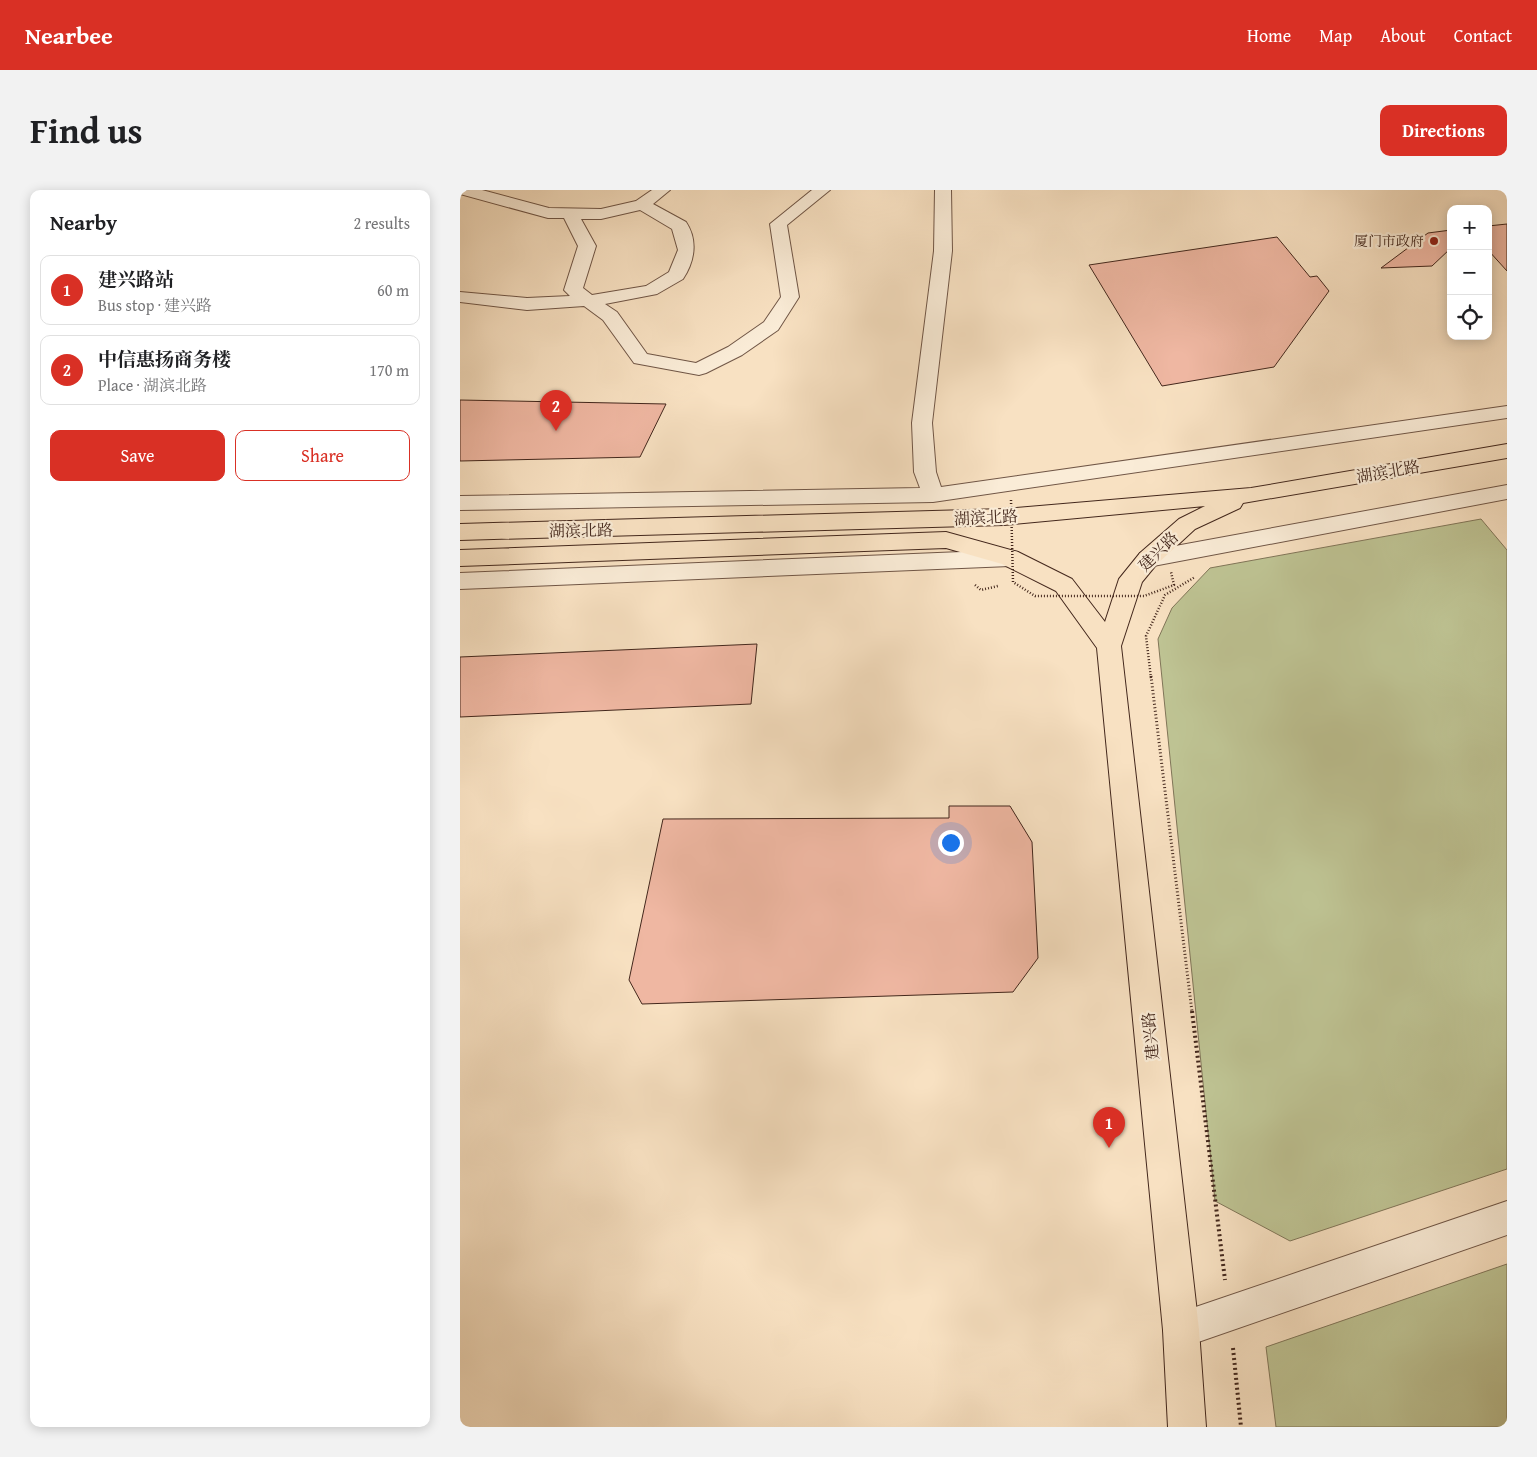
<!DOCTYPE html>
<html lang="en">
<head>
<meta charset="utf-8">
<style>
  body { margin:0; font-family:"Gentium Book Plus","Noto Serif SC",serif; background:#f2f2f2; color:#202124 }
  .controls { position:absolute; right:15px; top:15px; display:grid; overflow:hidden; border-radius:10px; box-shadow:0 2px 12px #0003 }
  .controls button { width:45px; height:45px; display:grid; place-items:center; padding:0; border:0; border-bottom:1px solid #e0e0e0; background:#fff; color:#202124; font:25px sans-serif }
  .you { position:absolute; left:490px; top:652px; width:18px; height:18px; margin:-12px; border:4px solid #fff; border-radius:50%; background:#1a73e8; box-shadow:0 0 0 8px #1a73e833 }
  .badge { display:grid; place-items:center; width:32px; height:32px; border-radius:50%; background:#d93025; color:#fff; font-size:16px; font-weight:700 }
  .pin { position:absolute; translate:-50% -41px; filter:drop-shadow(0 1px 2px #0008) }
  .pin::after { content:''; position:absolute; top:26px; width:18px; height:15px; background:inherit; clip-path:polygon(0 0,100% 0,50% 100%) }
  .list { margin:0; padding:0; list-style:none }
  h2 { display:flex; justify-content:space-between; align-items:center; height:65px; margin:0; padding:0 20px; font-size:21px }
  h2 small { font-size:16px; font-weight:400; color:#757577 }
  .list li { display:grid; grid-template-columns:32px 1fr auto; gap:15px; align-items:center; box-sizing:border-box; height:70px; margin:0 10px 10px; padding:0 10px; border:1px solid #e0e0e0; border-radius:10px }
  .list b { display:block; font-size:19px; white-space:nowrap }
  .list p { margin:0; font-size:16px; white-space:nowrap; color:#757577 }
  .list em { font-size:16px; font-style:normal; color:#757577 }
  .actions { display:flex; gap:10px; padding:15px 20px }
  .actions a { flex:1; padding:11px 0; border:1px solid #d93025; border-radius:10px; text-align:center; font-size:18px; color:#d93025 }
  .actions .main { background:#d93025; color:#fff }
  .icon { flex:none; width:28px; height:28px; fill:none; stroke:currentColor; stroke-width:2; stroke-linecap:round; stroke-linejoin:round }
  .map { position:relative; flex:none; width:1047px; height:1237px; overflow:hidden; border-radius:10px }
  header { display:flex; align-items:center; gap:30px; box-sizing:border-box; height:70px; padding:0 25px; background:#d93025; color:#fff }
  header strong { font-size:24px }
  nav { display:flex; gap:28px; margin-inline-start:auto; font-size:18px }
  .intro { display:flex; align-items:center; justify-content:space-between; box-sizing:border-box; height:120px; padding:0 30px }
  h1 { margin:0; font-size:35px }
  .button { padding:12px 22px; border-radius:10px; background:#d93025; color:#fff; font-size:18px; font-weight:700 }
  main { display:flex; gap:30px; padding:0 30px }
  aside { flex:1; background:#fff; border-radius:10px; box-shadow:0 2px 12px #0003 }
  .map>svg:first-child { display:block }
  .green { fill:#bec393; stroke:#807558 }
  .building { fill:#efb7a2; stroke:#43271c }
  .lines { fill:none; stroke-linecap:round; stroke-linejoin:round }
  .minor-casing { stroke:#705646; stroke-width:2 }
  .major-casing { stroke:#43271c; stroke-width:2 }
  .path-far2 { stroke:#43271c; stroke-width:2.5; stroke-dasharray:1 2; stroke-linecap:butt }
  .path-far1 { stroke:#43271c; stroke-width:3; stroke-dasharray:1 2.5; stroke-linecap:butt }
  .path { stroke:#43271c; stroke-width:4; stroke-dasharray:2 3; stroke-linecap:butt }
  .minor { fill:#faecd7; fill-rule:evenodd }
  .major { fill:#f8e1c2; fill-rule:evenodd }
  .path-bridge { stroke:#43271c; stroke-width:2.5; stroke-dasharray:1 2; stroke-linecap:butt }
  .poi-dot { fill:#8f2418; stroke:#faecd7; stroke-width:2 }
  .labels { text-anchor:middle; stroke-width:4.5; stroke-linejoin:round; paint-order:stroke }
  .far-poi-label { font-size:14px; fill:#43271c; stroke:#faecd7; text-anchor:end }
  .street-label { font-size:16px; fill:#43271c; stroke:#faecd7 }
</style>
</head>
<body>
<header>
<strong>Nearbee</strong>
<nav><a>Home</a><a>Map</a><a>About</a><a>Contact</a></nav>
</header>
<div class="intro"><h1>Find us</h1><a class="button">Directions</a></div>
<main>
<aside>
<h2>Nearby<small>2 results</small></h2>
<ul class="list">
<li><span class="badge">1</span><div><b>建兴路站</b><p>Bus stop · 建兴路</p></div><em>60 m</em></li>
<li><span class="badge">2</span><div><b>中信惠扬商务楼</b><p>Place · 湖滨北路</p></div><em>170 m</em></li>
</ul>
<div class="actions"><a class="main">Save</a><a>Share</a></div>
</aside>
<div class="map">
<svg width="1047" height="1237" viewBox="0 0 1047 1237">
  <rect width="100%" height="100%" fill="#f8e1c2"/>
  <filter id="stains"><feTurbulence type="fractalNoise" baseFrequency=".004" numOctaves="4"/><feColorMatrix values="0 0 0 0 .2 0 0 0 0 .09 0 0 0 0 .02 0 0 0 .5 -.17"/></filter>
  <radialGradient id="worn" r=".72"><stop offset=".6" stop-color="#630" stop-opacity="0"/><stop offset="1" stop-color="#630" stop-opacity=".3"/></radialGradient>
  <!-- green -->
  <path class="green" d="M1021,329L1047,360V979L830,1051L755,1011L698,449L712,418L750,378Z
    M1047,1074V1237H816L806,1157Z"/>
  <!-- building -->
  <path class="building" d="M1047,34V81L1028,60V36Z
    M991,40V58L972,76L921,78L968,43Z
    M817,47L850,87L857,86L869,101L814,177L702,196L629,75Z
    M0,210L206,214L180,267L0,271Z
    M297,454L291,514L0,527V467Z
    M489,616H550L572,652L578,768L553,802L182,814L169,790L203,629L489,628Z"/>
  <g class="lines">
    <defs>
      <path id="minor" d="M0,0H22L89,18L141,19L176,11L192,0H210L193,14L226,32C238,50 235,71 223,89L197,104L145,114L157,122L187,164L236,173L268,157L304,132L321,107L310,34L352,0H370L327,35L339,107L318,140L282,165L246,183L239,185L174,173L143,130L124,116L67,120L0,112V102L67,108L110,106L104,100L118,56L104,28H88L0,4ZM180,20L212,39L218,60L209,82L186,96L132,105L123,98L136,56L121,29H141Z
        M475,0H491L492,61L472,233L476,282L481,297L1047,216V228L473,312L0,320V306L460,298L454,282L452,233L474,61Z
        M1047,295V309L688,377L680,375L677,369L680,363L688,361Z
        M550,360L558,362L561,368L558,374L550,376L0,399V383Z
        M1047,1011V1045L721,1158L708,1153L703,1140L708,1127L721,1122Z"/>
      <path id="major" d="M1047,254V268L783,313L780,318L735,339L696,375L682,392L661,456L739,1140L746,1237H708L703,1140L637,458L596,401L542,374L486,358L0,376V360L486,342L558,362L612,389L645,432L659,389L680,363L719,329L745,316L544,335L0,350V334L544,319L791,298Z"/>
    </defs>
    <!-- minor casing -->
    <use href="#minor" class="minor-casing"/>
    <!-- major casing -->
    <use href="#major" class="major-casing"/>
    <!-- path-far2 -->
    <path class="path-far2" d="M515,395L521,400L538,396
      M691,488L686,446L705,405L735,387"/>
    <!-- path-far1 -->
    <path class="path-far1" d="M691,486L732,822"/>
    <!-- path -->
    <path class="path" d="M732,821L765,1090
      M773,1158L781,1237"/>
    <!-- minor -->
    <use href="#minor" class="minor"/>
    <!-- major -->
    <use href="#major" class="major"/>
    <!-- path-bridge -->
    <path class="path-bridge" d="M551,310L553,392L575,406H684L714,395L711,382"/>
  </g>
  <!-- markers -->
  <circle class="poi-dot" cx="974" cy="51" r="5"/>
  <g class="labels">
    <!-- far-poi labels -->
    <g class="far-poi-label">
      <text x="964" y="56">厦门市政府</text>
    </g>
    <!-- street labels -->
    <g class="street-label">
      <text transform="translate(928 281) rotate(-10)" y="6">湖滨北路</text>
      <text transform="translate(526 327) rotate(-3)" y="6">湖滨北路</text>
      <text transform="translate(121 340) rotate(-1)" y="6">湖滨北路</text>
      <text transform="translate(698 361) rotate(-45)" y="6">建兴路</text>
      <text transform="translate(690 846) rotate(-96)" y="6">建兴路</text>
    </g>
  </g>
  <rect width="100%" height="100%" filter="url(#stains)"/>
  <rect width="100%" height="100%" fill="url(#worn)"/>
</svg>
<div class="controls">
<button>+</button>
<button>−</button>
<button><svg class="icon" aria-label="locate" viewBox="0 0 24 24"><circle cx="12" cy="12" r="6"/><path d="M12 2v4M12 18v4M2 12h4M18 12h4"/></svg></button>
</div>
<div class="you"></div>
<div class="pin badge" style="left:649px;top:958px">1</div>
<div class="pin badge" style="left:96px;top:241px">2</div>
</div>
</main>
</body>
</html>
